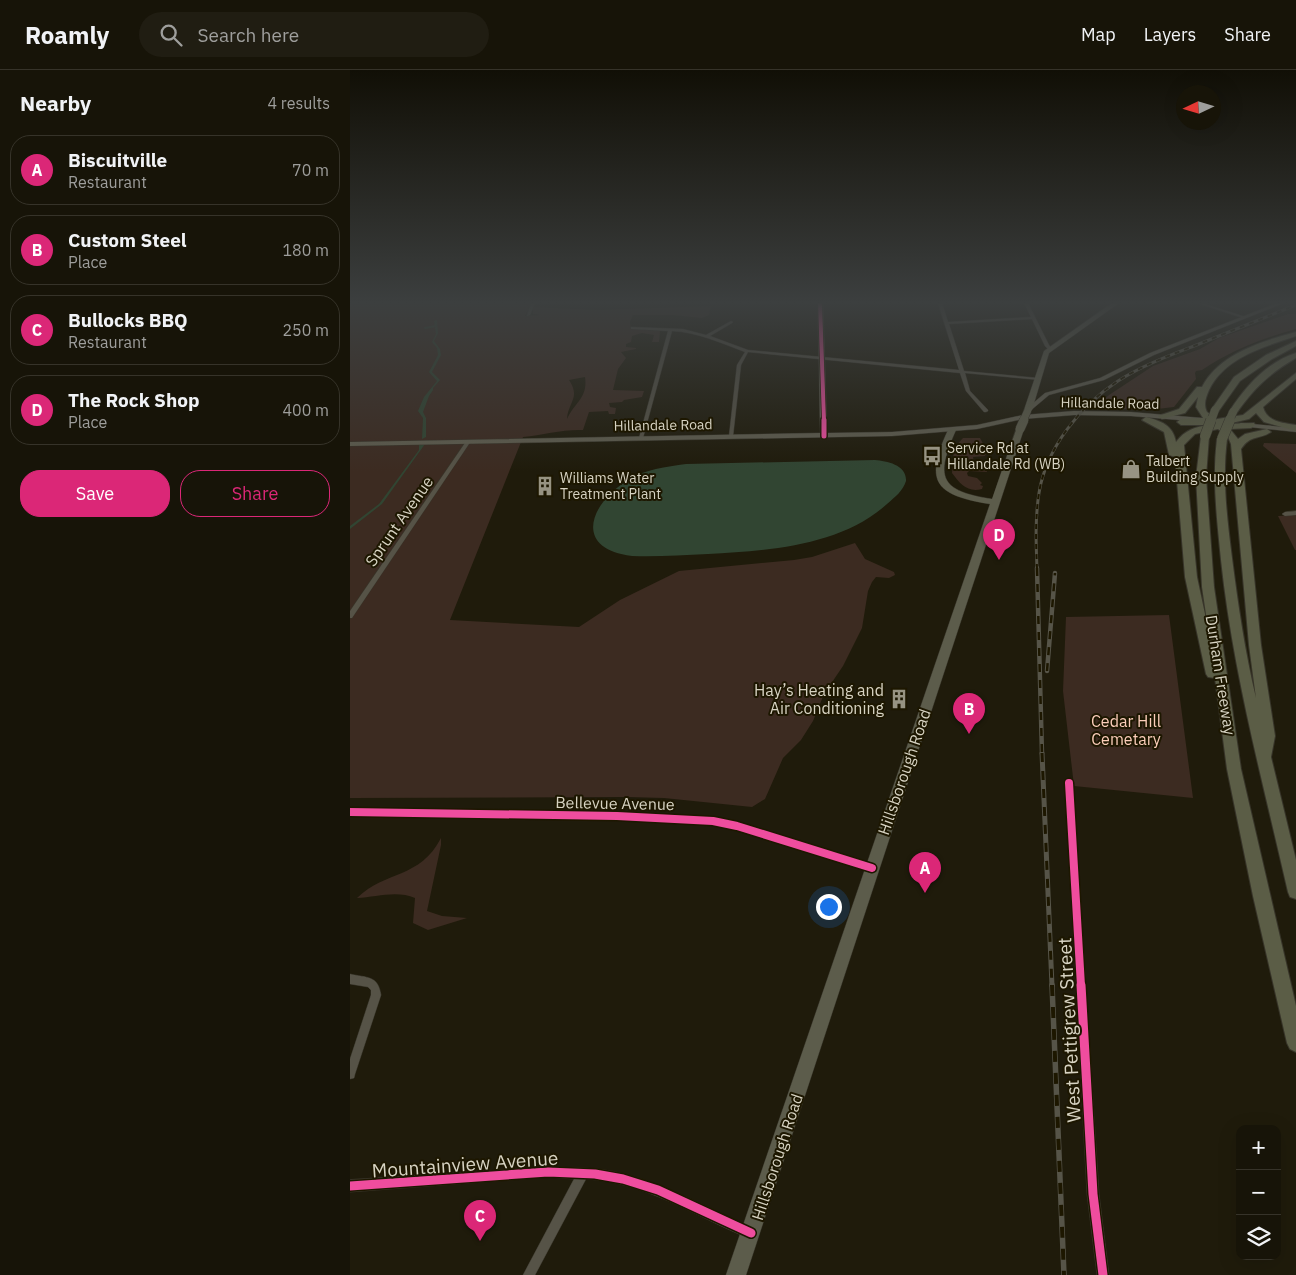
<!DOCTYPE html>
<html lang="en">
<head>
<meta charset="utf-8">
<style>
  body { margin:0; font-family:"IBM Plex Sans",sans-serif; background:#201d12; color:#f1f3f6 }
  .controls { position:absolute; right:15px; bottom:15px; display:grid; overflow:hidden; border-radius:10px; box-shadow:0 5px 20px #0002 }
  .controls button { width:45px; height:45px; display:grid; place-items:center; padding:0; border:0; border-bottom:1px solid #363329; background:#171408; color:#f1f3f6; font:25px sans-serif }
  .compass { position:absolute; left:826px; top:15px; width:45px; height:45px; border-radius:50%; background:#171408; box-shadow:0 5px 20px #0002; rotate:266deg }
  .you { position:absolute; left:478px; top:836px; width:18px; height:18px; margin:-12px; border:4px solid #fff; border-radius:50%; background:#1a73e8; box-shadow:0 0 0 8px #1a73e833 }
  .badge { display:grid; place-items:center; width:32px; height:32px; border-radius:50%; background:#db2777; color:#fff; font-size:16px; font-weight:700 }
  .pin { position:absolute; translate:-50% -41px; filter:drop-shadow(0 1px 2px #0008) }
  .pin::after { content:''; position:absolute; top:26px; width:18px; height:15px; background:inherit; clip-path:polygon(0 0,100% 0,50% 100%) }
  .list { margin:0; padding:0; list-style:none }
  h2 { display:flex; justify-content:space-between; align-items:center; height:65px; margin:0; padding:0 20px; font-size:21px }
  h2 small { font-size:16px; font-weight:400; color:#9e9e9c }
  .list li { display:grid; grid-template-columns:32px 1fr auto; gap:15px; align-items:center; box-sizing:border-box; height:70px; margin:0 10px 10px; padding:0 10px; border:1px solid #363329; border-radius:20px }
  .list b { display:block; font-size:19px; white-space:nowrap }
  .list p { margin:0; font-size:16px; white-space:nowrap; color:#9e9e9c }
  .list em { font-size:16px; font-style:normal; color:#9e9e9c }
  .actions { display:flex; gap:10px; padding:15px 20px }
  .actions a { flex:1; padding:11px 0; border:1px solid #db2777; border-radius:20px; text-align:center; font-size:18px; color:#db2777 }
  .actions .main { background:#db2777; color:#fff }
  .icon { flex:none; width:28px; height:28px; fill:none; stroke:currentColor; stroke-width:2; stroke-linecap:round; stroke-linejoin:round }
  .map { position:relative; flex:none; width:946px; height:1205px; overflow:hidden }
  header { display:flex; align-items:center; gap:30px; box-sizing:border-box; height:70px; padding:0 25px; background:#171408; border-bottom:1px solid #363329 }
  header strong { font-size:24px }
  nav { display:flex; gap:28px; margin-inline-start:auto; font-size:18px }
  .search { width:350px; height:45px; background:#201d12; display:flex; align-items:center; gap:12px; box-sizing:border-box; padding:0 18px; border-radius:28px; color:#9e9e9c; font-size:19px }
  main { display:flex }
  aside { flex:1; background:#171408 }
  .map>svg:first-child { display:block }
  .green { fill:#3c2b21; fill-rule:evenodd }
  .water { fill:#314532 }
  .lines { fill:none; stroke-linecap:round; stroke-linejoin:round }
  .stream { stroke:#314532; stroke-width:2 }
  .street-casing { stroke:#373429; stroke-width:1 }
  .secondary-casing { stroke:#373429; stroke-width:1 }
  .primary-casing { stroke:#373429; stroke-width:1 }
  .highway-casing { stroke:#373429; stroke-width:2 }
  .street { fill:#565347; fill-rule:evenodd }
  .secondary { fill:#5e5c4e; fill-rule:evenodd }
  .primary { fill:#5c5c4b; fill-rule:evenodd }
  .highway { fill:#5b5d46; fill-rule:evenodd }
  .rail-far3-casing { stroke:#565448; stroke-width:3 }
  .rail-far2-casing { stroke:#565448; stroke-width:4.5 }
  .rail-far1-casing { stroke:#565448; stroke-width:5 }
  .rail-casing { stroke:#565448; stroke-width:5.5 }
  .rail-far3 { stroke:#1d1700; stroke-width:2; stroke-dasharray:5; stroke-linecap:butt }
  .rail-far2 { stroke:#1d1700; stroke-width:2.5; stroke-dasharray:8; stroke-linecap:butt }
  .rail-far1 { stroke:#1d1700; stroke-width:3; stroke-dasharray:9; stroke-linecap:butt }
  .rail { stroke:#1d1700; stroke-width:4; stroke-dasharray:11; stroke-linecap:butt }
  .primary-bridge-far1-casing { stroke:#373429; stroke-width:8; stroke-linecap:butt }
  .primary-bridge-casing { stroke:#373429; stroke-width:10; stroke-linecap:butt }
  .highway-bridge-far1-casing { stroke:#373429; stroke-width:9; stroke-linecap:butt }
  .highway-bridge-casing { stroke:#373429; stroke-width:11; stroke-linecap:butt }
  .primary-bridge-far1 { stroke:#5c5c4b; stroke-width:7 }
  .primary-bridge { stroke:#5c5c4b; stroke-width:9 }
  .highway-bridge-far1 { stroke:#5b5d46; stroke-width:8 }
  .highway-bridge { stroke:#5b5d46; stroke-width:10 }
  .cycleway-far3-casing { stroke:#1d1700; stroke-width:5.5 }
  .cycleway-far2-casing { stroke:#1d1700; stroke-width:8 }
  .cycleway-far1-casing { stroke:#1d1700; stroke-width:11 }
  .cycleway-casing { stroke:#1d1700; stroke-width:12 }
  .cycleway-far3 { stroke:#ef4d9e; stroke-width:4 }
  .cycleway-far2 { stroke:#ef4d9e; stroke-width:5 }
  .cycleway-far1 { stroke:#ef4d9e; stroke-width:8 }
  .cycleway { stroke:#ef4d9e; stroke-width:9 }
  .labels { text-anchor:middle; stroke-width:4; stroke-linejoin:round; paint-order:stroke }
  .far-street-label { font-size:14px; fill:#d7d3c2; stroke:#1d1700 }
  .far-poi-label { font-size:14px; fill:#d7d3c2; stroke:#1d1700; text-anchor:start }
  .street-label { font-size:16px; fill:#d7d3c2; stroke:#1d1700 }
  .poi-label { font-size:16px; fill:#d7d3c2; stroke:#1d1700; text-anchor:end }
  .park-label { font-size:16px; fill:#fbcdb9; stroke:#1d1700 }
  .near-street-label { font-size:19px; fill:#d7d3c2; stroke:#1d1700 }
</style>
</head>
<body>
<header>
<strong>Roamly</strong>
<div class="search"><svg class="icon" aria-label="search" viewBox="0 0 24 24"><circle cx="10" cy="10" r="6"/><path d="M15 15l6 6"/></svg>Search here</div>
<nav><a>Map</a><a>Layers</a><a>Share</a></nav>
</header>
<main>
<aside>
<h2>Nearby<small>4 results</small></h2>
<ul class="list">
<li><span class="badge">A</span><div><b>Biscuitville</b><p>Restaurant</p></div><em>70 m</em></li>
<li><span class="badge">B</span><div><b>Custom Steel</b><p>Place</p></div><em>180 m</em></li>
<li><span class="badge">C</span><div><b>Bullocks BBQ</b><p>Restaurant</p></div><em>250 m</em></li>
<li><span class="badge">D</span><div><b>The Rock Shop</b><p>Place</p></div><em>400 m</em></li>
</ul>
<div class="actions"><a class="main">Save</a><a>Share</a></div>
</aside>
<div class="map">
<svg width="946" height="1205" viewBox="0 0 946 1205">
  <rect width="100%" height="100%" fill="#1f1b0b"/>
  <!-- green -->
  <path class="green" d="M0,233H181L175,246L190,245L183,244V237L247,240L361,236L359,245L352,248L323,245H283L280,252L281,259L310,261L309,272H302L304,265L292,263L282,266L281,272L276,274V277L286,278V279L271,282L276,288L268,299L263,320L294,321L292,327L274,330L272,332L259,333L260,337L266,338L265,344H259L258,341L239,342L233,360C214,359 193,365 173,367L100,550L229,557L270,530L329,501L444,490L462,487L505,473L515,489L544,502L545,505L539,508L526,507L522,512L518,521L512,558L493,596L474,624L463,651L451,670L433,688L415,729L402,737L314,728L277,727L0,728ZM235,307C238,328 225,332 217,349C218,332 231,328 219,310Z
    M938,244H946V259C913,268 880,281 852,300L846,301L845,303L846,309L824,337L807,339H744L759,325L803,296L850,279L869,268Z
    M613,368H630L637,381L635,386L623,387L625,397L636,398L637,402L619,401L617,403L618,406L627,408L632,413L630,415L633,416L632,419C618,423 610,414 602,403L604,378Z
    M914,373L946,374V403L913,376Z
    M946,445V480H945L928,446Z
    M819,545L843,728L724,716L713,621L716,547Z
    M91,768V775L77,841L92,846L117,848L78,860L63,853L65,828C47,820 26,827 7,828C36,800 70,809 91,768Z"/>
  <!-- water -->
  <path class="water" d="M87,250L88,263L84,271L90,279L91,285L82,302L90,310L83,318V320L79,326L73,342L76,348V367L72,369L73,348L68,341L74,327L87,311L79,302L88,285L87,278L82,272L86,264L84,251Z
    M75,374L32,434L0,459V456L29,434L69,380V375Z
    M525,390C537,391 557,395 556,411C553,421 545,427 537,434C491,476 417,481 358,484C332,485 307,487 282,486C223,479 239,434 278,410C295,399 316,397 336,394Z"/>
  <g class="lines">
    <!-- stream -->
    <path class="stream" d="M75,258L86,256"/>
    <defs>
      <path id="street" d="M181,233H185L180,245L177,246Z
        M588,233H592L598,252L681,247L674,233H678L699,275L702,279L701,280H699L695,276L682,249L599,254L614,301L688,308L690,309V310L615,303L620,321L638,340V341L636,342H634L616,321L610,303L398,282L391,295L383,366L381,367L379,366L387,295L395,282C371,273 347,262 322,261L293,368L291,369L289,368L318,261L282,259H281V257L333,259L356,265L381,251L383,252L382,253L360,266L398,280L609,300Z
        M847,233H852L896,247L893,248Z
        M117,370L121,371L2,548H0V541Z
        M946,441V445L935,446L932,444L935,442Z
        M719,710L722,711L723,713L749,1124L759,1205H747L737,1124L715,713L716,711Z
        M0,739L267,742L363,747L387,752L522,794L525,795L526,798L525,801L522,802L387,760L363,755L267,750L0,745Z
        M0,904C17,908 28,905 31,925L5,1004L4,1008L0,1009V989L21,925V920L18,917L0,914Z
        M198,1097C224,1098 249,1097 274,1104C319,1116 360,1139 402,1158L404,1162L402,1166L398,1168C345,1146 295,1112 236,1109L185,1205H173L224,1109L198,1107L0,1122V1110Z"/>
      <path id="secondary" d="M468,233H473L477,363L542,362L627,355L673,345L724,341L781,342L852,348L855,350L852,352L781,346L724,345L673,349L627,359L542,366L0,376V372L470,363Z
        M927,233H934L804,285L754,310L699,325L680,341L675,340L695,323L750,308L800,283Z
        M891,353L946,358V362L889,356L887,355Z"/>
      <path id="primary" d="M762,233H769L699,283L682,340L675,342L674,340L694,281Z
        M667,357L674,359L396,1205H376L640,434C585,425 574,412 598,360L605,358L606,360C585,407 589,421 642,429Z"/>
      <path id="highway" d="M946,262V266C914,277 875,287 859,320C856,327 853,334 857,342L867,349L893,345L946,303V309L913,337C917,352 933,353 946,355V361L914,352L906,343L899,349L877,354L904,353L905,355L901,358L880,359L888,369L895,364L917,359L921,362C909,370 901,364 891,379L911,575L925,666L921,687L946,790V829L940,827L938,822C913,712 883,603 871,490C867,449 862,410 867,369L872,366L877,369C872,409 877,448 882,488C888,535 895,582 906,628L899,575L881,374L878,367L868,359L845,364L834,375L847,507L858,558L852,517L846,407L851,366L855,363L859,366L856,407L864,517L891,699L946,936V982L940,979L937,973L903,826L877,699L865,608L858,607L856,604L835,507L825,387L819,385L814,362L792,350L796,347C811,351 823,355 826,372C835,360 845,357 859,355H831L827,352L831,349L853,348L846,337L848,327L835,343L812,349L808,346L829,339L847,317H852C869,284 912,271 946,262Z
        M946,271V276L922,289L890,311L868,342H862L861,340L884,307L916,285Z
        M946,283V288C920,303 903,319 886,344H880L879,342C895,317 917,292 946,283Z"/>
    </defs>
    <!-- street casing -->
    <use href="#street" class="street-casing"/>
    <!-- secondary casing -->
    <use href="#secondary" class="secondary-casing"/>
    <!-- primary casing -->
    <use href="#primary" class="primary-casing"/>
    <!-- highway casing -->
    <use href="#highway" class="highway-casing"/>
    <!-- street -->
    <use href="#street" class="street"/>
    <!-- secondary -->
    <use href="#secondary" class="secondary"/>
    <!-- primary -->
    <use href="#primary" class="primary"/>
    <!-- highway -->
    <use href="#highway" class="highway"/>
    <defs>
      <path id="rail-far3" d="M687,499C686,474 685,448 689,423C696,378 731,335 768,311C791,296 818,286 844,276C878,262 912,249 946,235"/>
      <path id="rail-far2" d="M687,498L692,684
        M697,601L705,503"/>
      <path id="rail-far1" d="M692,683L702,916"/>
      <path id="rail" d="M702,915L714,1205"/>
    </defs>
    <!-- rail-far3 casing -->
    <use href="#rail-far3" class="rail-far3-casing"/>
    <!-- rail-far2 casing -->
    <use href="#rail-far2" class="rail-far2-casing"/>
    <!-- rail-far1 casing -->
    <use href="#rail-far1" class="rail-far1-casing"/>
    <!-- rail casing -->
    <use href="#rail" class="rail-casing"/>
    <!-- rail-far3 -->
    <use href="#rail-far3" class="rail-far3"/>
    <!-- rail-far2 -->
    <use href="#rail-far2" class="rail-far2"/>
    <!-- rail-far1 -->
    <use href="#rail-far1" class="rail-far1"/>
    <!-- rail -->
    <use href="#rail" class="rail"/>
    <defs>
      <path id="primary-bridge-far1" d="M673,351L678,340"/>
      <path id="primary-bridge" d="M670,359L674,350"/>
      <path id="highway-bridge-far1" d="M861,351L865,340
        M879,351L883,342"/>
      <path id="highway-bridge" d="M855,366L861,350
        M872,369L880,350"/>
    </defs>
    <!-- primary-bridge-far1 casing -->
    <use href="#primary-bridge-far1" class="primary-bridge-far1-casing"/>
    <!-- primary-bridge casing -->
    <use href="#primary-bridge" class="primary-bridge-casing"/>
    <!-- highway-bridge-far1 casing -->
    <use href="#highway-bridge-far1" class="highway-bridge-far1-casing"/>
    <!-- highway-bridge casing -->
    <use href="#highway-bridge" class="highway-bridge-casing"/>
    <!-- primary-bridge-far1 -->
    <use href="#primary-bridge-far1" class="primary-bridge-far1"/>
    <!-- primary-bridge -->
    <use href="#primary-bridge" class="primary-bridge"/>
    <!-- highway-bridge-far1 -->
    <use href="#highway-bridge-far1" class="highway-bridge-far1"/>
    <!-- highway-bridge -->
    <use href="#highway-bridge" class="highway-bridge"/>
    <defs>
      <path id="cycleway-far3" d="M470,233L474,351"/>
      <path id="cycleway-far2" d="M474,350V366"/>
      <path id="cycleway-far1" d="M719,713L731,916
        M0,742L267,746L363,751L387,756L522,798"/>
      <path id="cycleway" d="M731,915L743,1124L753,1205
        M0,1116L198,1102L245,1104L273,1109L308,1120L401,1163"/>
    </defs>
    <!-- cycleway-far3 casing -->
    <use href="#cycleway-far3" class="cycleway-far3-casing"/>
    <!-- cycleway-far2 casing -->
    <use href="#cycleway-far2" class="cycleway-far2-casing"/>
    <!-- cycleway-far1 casing -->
    <use href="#cycleway-far1" class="cycleway-far1-casing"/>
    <!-- cycleway casing -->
    <use href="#cycleway" class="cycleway-casing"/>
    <!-- cycleway-far3 -->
    <use href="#cycleway-far3" class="cycleway-far3"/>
    <!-- cycleway-far2 -->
    <use href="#cycleway-far2" class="cycleway-far2"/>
    <!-- cycleway-far1 -->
    <use href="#cycleway-far1" class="cycleway-far1"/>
    <!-- cycleway -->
    <use href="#cycleway" class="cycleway"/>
  </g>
  <!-- sky -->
  <linearGradient id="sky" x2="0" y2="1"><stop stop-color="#110f06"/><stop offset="0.58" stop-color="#3c3f3f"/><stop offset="1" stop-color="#3c3f3f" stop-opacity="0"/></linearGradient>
  <rect width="946" height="401" fill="url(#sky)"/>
  <!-- icons -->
  <defs>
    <symbol id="bus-bare" viewBox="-9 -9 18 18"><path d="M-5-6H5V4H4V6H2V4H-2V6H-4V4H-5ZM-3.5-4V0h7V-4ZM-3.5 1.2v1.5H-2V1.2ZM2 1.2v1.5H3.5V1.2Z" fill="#979382" stroke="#1d1700" stroke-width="2.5" paint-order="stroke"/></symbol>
    <symbol id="shop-bare" viewBox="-9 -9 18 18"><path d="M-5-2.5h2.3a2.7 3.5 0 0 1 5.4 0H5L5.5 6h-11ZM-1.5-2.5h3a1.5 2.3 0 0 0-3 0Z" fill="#979382" stroke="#1d1700" stroke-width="2.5" paint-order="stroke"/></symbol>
    <symbol id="building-bare" viewBox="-9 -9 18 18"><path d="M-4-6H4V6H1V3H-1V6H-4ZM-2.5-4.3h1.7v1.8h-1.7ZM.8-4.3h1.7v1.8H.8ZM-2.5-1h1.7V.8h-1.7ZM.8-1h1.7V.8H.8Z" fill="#979382" stroke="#1d1700" stroke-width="2.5" paint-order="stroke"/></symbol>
  </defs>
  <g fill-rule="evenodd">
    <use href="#bus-bare" x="568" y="372" width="28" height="28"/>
    <use href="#shop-bare" x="767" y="385" width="28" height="28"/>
    <use href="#building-bare" x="181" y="402" width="28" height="28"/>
    <use href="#building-bare" x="535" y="615" width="28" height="28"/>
  </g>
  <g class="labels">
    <!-- far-street labels -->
    <g class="far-street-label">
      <text transform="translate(760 333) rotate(1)" y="5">Hillandale Road</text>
      <text transform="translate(313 355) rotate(-1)" y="5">Hillandale Road</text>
    </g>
    <!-- far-poi labels -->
    <g class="far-poi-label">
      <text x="597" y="383">Service Rd at<tspan x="597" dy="16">Hillandale Rd (WB)</tspan></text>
      <text x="796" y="396">Talbert<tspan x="796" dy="16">Building Supply</tspan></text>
      <text x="210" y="413">Williams Water<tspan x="210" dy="16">Treatment Plant</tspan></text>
    </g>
    <!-- street labels -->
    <g class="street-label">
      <text transform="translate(49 451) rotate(-55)" y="6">Sprunt Avenue</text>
      <text transform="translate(871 605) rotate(81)" y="6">Durham Freeway</text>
      <text transform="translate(554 702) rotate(-71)" y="6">Hillsborough Road</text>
      <text transform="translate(265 733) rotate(1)" y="6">Bellevue Avenue</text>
      <text transform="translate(427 1087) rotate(-72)" y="6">Hillsborough Road</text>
    </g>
    <!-- poi labels -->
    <g class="poi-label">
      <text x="534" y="626">Hay’s Heating and<tspan x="534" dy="18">Air Conditioning</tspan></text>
    </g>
    <!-- park labels -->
    <g class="park-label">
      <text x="776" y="657">Cedar Hill<tspan x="776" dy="18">Cemetary</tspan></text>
    </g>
    <!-- near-street labels -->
    <g class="near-street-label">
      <text transform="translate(719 960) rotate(-93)" y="7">West Pettigrew Street</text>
      <text transform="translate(115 1094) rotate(-4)" y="7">Mountainview Avenue</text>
    </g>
  </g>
</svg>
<div class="controls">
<button>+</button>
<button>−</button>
<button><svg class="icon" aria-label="layers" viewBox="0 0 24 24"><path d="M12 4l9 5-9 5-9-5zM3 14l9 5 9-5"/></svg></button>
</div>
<svg class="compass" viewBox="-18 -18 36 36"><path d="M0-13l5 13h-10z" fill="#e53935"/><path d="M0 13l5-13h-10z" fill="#9e9e9c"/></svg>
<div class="you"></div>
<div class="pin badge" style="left:575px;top:823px">A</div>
<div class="pin badge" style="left:619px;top:664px">B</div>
<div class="pin badge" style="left:130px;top:1171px">C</div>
<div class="pin badge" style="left:649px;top:490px">D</div>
</div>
</main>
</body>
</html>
